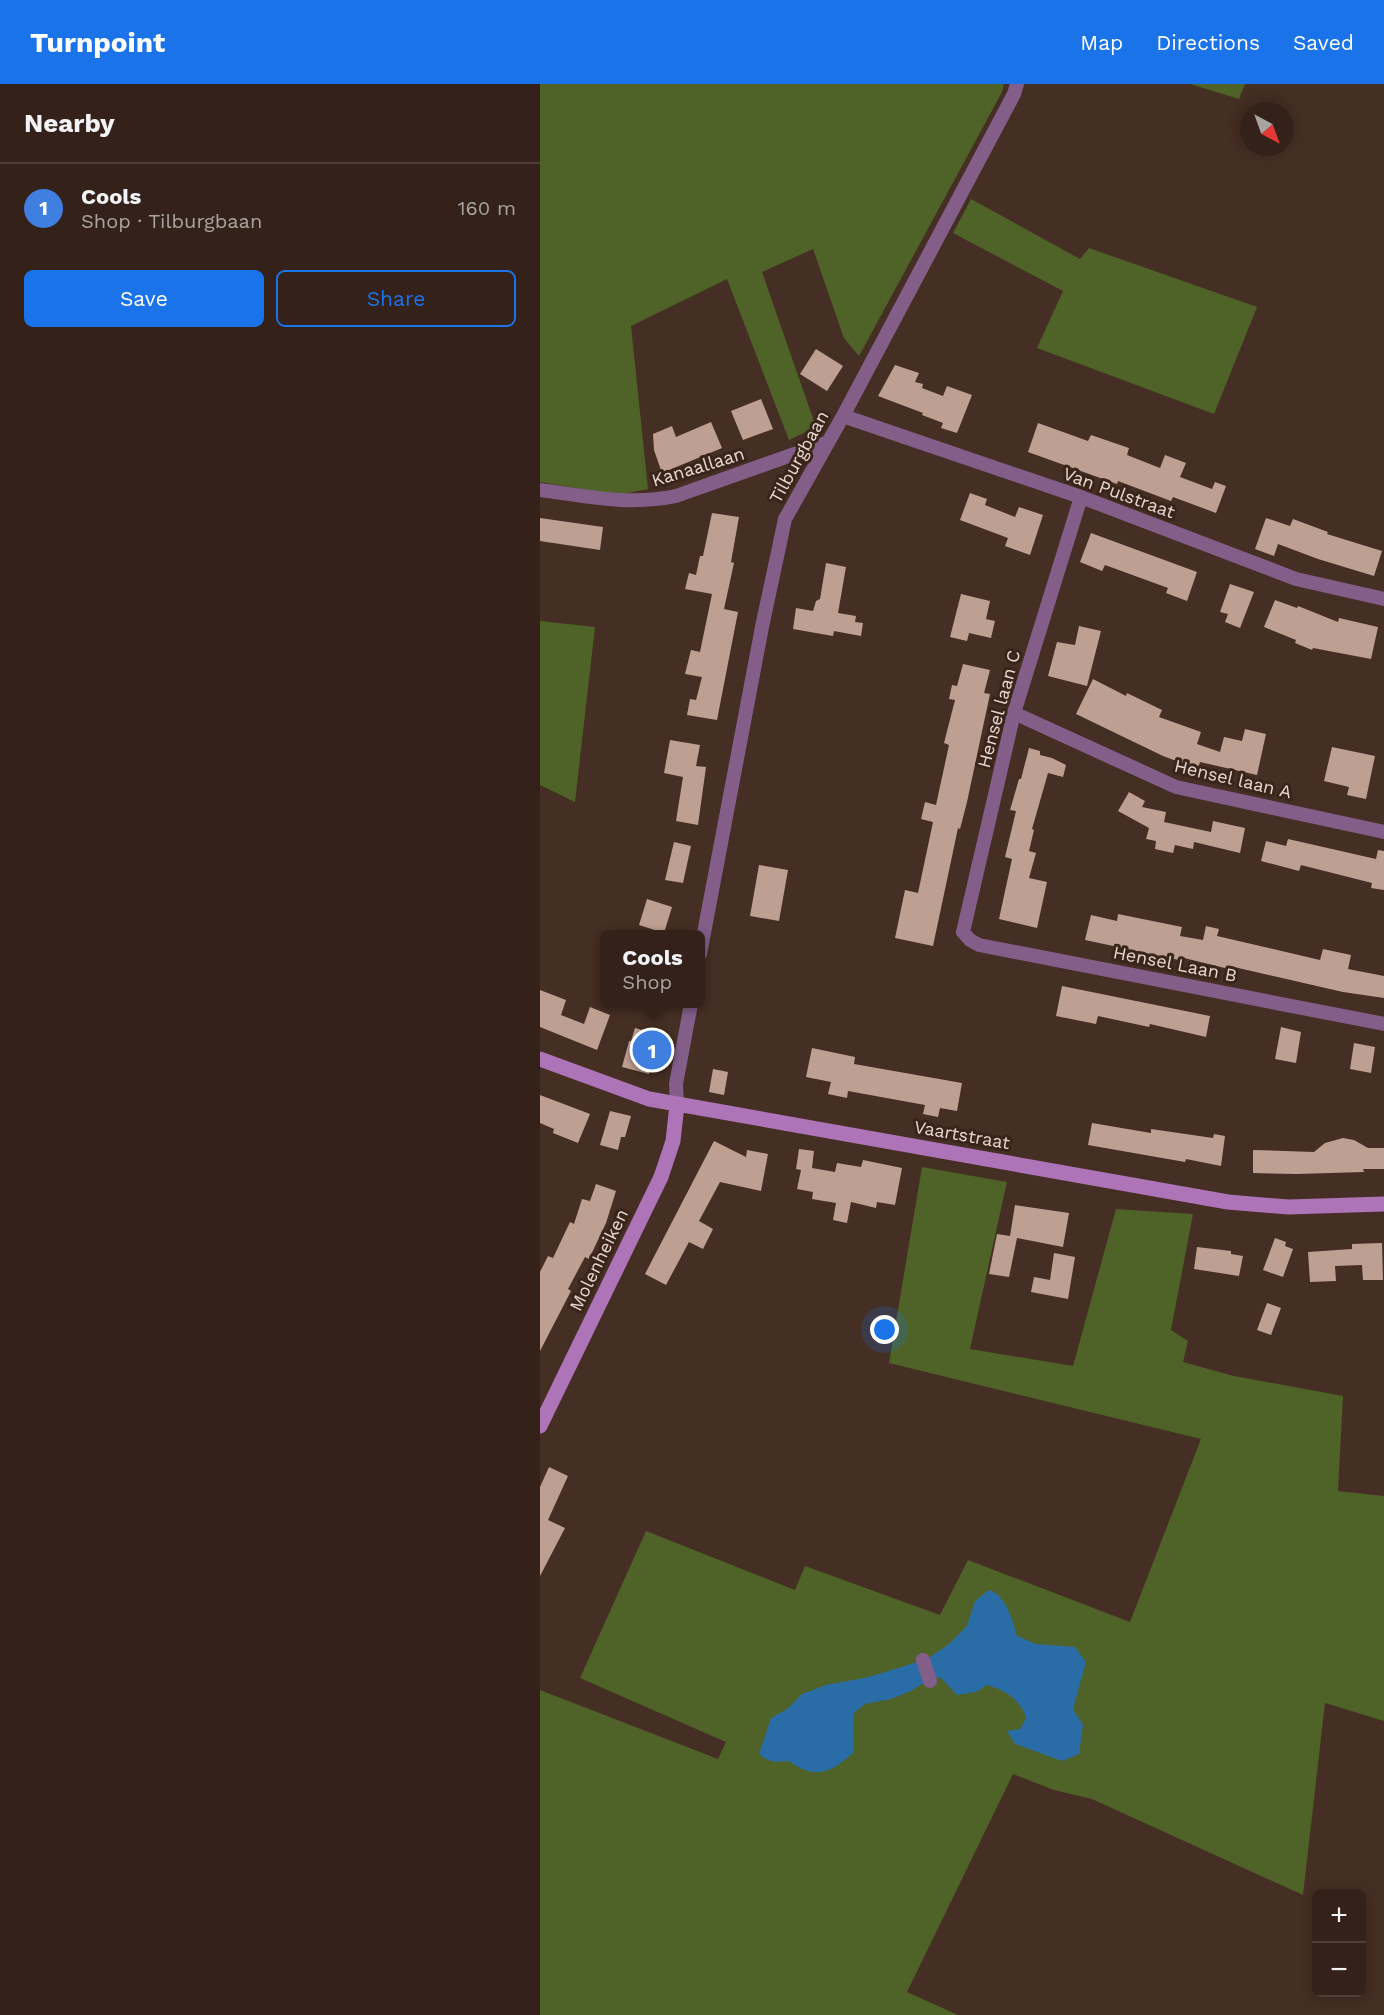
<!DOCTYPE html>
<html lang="en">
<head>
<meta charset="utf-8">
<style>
  body { margin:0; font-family:"Work Sans",sans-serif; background:#3f2f27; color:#f1f3f6 }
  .controls { position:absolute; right:18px; bottom:18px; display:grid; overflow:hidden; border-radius:9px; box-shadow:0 3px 15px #0003 }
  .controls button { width:54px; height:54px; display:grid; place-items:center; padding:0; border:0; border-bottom:2px solid #4e3f39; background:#34221a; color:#f1f3f6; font:30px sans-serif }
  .compass { position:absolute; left:700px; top:18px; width:54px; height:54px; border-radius:50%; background:#34221a; box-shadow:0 3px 15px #0003; rotate:139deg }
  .you { position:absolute; left:345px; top:1246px; width:21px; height:21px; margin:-15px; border:4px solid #fff; border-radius:50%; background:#1a73e8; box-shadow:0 0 0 9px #1a73e833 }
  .badge { display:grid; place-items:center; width:39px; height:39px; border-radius:50%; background:#1a73e8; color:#fff; font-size:20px; font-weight:700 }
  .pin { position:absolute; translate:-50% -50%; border:3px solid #fff; box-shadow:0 2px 6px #0006 }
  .popup { position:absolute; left:60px; top:846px; width:105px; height:78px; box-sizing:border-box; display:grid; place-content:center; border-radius:9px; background:#34221a; filter:drop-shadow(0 2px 4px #0005); font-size:20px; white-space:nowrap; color:#a9a4a2 }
  .popup b { font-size:22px; color:#f1f3f6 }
  .popup::after { content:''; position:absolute; left:50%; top:100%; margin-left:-12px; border:12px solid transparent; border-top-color:#34221a }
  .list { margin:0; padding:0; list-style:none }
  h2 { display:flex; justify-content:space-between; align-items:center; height:78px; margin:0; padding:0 24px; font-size:26px }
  h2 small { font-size:20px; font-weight:400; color:#a9a4a2 }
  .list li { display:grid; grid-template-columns:39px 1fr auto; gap:18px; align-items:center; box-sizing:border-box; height:90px; padding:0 24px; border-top:2px solid #4e3f39 }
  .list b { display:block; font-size:22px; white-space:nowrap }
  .list p { margin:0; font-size:20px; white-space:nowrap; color:#a9a4a2 }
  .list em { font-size:20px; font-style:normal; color:#a9a4a2 }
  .actions { display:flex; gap:12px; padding:18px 24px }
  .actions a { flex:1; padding:14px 0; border:2px solid #1a73e8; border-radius:9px; text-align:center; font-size:21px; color:#1a73e8 }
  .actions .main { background:#1a73e8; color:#fff }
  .map { position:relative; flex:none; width:844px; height:1931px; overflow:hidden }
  header { display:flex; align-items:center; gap:36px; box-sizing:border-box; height:84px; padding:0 30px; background:#1a73e8; color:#fff }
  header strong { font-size:28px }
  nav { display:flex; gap:33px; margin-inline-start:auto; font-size:21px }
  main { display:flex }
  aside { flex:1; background:#34221a }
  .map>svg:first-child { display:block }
  .green { fill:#4f6328 }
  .water { fill:#2a6ca5 }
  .building { fill:#bea093 }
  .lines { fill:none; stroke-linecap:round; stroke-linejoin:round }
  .street { stroke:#825e89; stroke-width:14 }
  .secondary { stroke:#ad74b8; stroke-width:15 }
  .labels { text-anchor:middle; stroke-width:6; stroke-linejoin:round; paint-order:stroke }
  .street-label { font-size:18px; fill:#e8d8d2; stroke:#3b241a }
</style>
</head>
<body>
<header>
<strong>Turnpoint</strong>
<nav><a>Map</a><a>Directions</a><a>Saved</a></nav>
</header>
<main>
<aside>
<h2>Nearby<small></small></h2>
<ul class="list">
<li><span class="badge" style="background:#3f7fe0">1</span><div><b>Cools</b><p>Shop · Tilburgbaan</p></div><em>160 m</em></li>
</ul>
<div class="actions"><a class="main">Save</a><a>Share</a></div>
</aside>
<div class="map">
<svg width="844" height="1931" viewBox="0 0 844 1931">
  <rect width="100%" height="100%" fill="#452e23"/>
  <!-- green -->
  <path class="green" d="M0,0H464L462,8L319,272L304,254L273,165L222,188L276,343L249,356L187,195L91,242L108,405L78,411L0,398Z
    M650,0H705L699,15Z
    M431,115L540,175L549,164L717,223L674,330L497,264L523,207L413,149Z
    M0,537L55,543L35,718L0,701Z
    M382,1083L467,1098L430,1265L533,1282L576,1125L653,1130L631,1246L648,1257L643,1278L694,1292L803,1312L798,1407L844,1412V1637L785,1619L763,1811L552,1715L514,1706L473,1690L367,1908L418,1931H0V1606L178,1675L186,1658L40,1594L106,1447L255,1506L265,1482L400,1531L428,1476L590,1538L661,1355L349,1279Z"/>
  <!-- water -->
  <path class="water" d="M449,1506C467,1512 472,1536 477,1552L496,1560L535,1563L546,1578L533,1625L543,1641L539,1670L522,1677L475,1660L467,1647L480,1645L486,1634C481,1616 465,1606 447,1601L436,1608L417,1611L400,1593L385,1598L371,1607L351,1615L325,1620L314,1629L313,1644L314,1668C292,1688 276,1697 249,1677C237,1678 229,1679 219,1670L231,1634L247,1625L262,1610L286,1601L329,1593L387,1575L409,1560L427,1542L435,1517Z"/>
  <!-- building -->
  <path class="building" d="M276,265L303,282L287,307L260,290Z
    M355,281L379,289L375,298L383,300L382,304L403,312L407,302L432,311L417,349L401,344L403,339L382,331L383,329L338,312Z
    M221,315L233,345L203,356L191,327Z
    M171,338L182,364L122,389L114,366L113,350L132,342L136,353Z
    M498,339L548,357L551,351L589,364L587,371L620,384L625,371L646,379L640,393L672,405L675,398L686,402L676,429L633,413L631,417L578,397L577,400L488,368Z
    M430,409L447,415L445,421L475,433L479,423L503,431L490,471L465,462L468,454L420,436Z
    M172,429L199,433L191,478L194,479L184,525L198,528L177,636L147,631L150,615L156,616L162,593L145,590L151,566L160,568L172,510L145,505L149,489L156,491L160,472H163Z
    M0,434L63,443L60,466L0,457Z
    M726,434L750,442L753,435L788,448L787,450L842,467L834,492L778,475L738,460L734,472L715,465Z
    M551,449L657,488L647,517L626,509L628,504L565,481L562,487L540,478Z
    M286,479L306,483L298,529L316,532L315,538L323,539L321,552L294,547L293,552L253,545L256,524L273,527L276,517L280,515Z
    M690,500L714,508L700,544L685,538L688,530L680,528Z
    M421,510L450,517L446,535L455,537L451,554L429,549L427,557L410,553Z
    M735,516L757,524L758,522L798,538L799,534L838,543L831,575L773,564L772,566L755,559L756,556L724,543Z
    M539,542L561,547L547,602L508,592L517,558L535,561Z
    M423,580L450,586L444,609L450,610L427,718L420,745L418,744L393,862L355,854L365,806L378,809L393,738L381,735L385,718L396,721L409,661L404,659L415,616L409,615L412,601L417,602Z
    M553,595L586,612L587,609L622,626L619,633L661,648L657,660L680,668L684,653L702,657L705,645L726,650L717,691L660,678L658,685L623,672L536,630Z
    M130,656L160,661L156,682L166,683L158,741L136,737L143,693L124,689Z
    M792,663L835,672L826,715L807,711L809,703L784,697Z
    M489,664L500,667V671L512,674L526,681L523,693L508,689L492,745L494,746L489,767L496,769L489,794L507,798L497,844L459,835L472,775L465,773L476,727L470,726L479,695H481Z
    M589,708L605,717L602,723L626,728L624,738L671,748L673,737L705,744L700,769L654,758L653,765L635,761L633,769L615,765L616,757L606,755L609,744L578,727Z
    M748,755L836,775L838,766L844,767V806L831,804L832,799L761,781L759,787L721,777L726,757L746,762Z
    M134,758L151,762L143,799L125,796Z
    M219,781L248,786L239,837L210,832Z
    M107,815L132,823L124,849L99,841Z
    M578,830L642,843L640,852L663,856L666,842L679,845L677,852L780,876L783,865L811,871L808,885L844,892V914L803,908L694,883L693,886L640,873L639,876L545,856L551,831L577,837Z
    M522,902L670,932L666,953L610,940L609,943L558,932L556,940L516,932Z
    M0,906L26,916L21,931L44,940L50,923L70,931L57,966L0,943Z
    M741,943L761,948L756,979L735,975Z
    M95,944L124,952L116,981L111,980L109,990L82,983L89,957H91Z
    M814,959L835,963L831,989L810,985Z
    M272,964L315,973L314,980L422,999L417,1027L400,1024L398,1033L383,1030L385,1021L308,1007L307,1014L288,1010L291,998L266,993Z
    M173,985L188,988L184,1011L169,1008Z
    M0,1011L50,1030L38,1059L13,1049L14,1045L0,1039Z
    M70,1027L91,1032L85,1053H81L78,1066L60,1061Z
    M552,1039L611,1049V1045L673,1054L674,1050L685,1052L681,1082L646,1075L645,1078L548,1061Z
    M803,1054L814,1056L828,1064H844V1085H823L824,1088L757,1090L713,1089V1066L774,1068L785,1059Z
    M174,1057L206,1073L207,1066L228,1070L221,1107L180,1098L159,1137L173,1145L163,1165L149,1158L126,1201L105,1190Z
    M259,1065L274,1067L272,1084L295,1088L297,1079L321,1083L323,1076L362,1084L355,1121L337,1118L336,1124L311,1118L307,1139L293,1136L296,1119L272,1115L273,1108L257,1105L261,1086L256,1085Z
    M56,1100L76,1107L66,1139L49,1175L45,1173L28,1205L31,1207L0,1267V1188L8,1172L13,1174L30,1138L34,1140L42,1115L50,1117Z
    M475,1121L529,1129L523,1163L477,1154L469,1193L449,1190L457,1150L470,1152Z
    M735,1154L746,1158L745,1162L753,1165L743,1193L723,1186Z
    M842,1159L843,1196H823L822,1181L795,1182L796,1197L770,1198L768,1168L812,1165V1160Z
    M657,1163L691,1167V1170L703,1172L699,1192L654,1185Z
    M514,1169L535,1173L528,1215L491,1208L494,1193L510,1196Z
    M727,1219L741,1224L731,1251L717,1246Z
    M9,1383L28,1392L8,1436L25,1444L0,1492V1403Z"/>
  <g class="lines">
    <!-- street -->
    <path class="street" d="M303,332L541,413L756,495L844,515
      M0,406C47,412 88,422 136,412L288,358
      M541,413L474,629L423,848L430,856L439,861L844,940
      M474,629L636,703L844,748
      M160,870L222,543L245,435L303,332L474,10L477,0
      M137,1021L136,1000L151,920
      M383,1576L390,1597"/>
    <!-- secondary -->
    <path class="secondary" d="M0,975L109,1015L688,1118L748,1123L844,1120
      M0,1342L121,1093L133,1057L137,1021"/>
  </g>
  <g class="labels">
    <!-- street labels -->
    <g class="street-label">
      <text transform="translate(259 373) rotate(-61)" y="6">Tilburgbaan</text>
      <text transform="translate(158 383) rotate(-17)" y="6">Kanaallaan</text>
      <text transform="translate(579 409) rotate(20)" y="6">Van Pulstraat</text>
      <text transform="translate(459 625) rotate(-75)" y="6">Hensel laan C</text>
      <text transform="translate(693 695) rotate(13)" y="6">Hensel laan A</text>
      <text transform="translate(635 880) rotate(11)" y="6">Hensel Laan B</text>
      <text transform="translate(422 1051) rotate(10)" y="6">Vaartstraat</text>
      <text transform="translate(59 1176) rotate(-64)" y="6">Molenheiken</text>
    </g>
  </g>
</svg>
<div class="controls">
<button>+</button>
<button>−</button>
</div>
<svg class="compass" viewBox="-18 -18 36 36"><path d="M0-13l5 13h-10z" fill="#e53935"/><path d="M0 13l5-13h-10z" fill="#a9a4a2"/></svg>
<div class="you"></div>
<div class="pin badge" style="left:112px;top:966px;background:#3f7fe0">1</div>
<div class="popup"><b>Cools</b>Shop</div>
</div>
</main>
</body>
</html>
